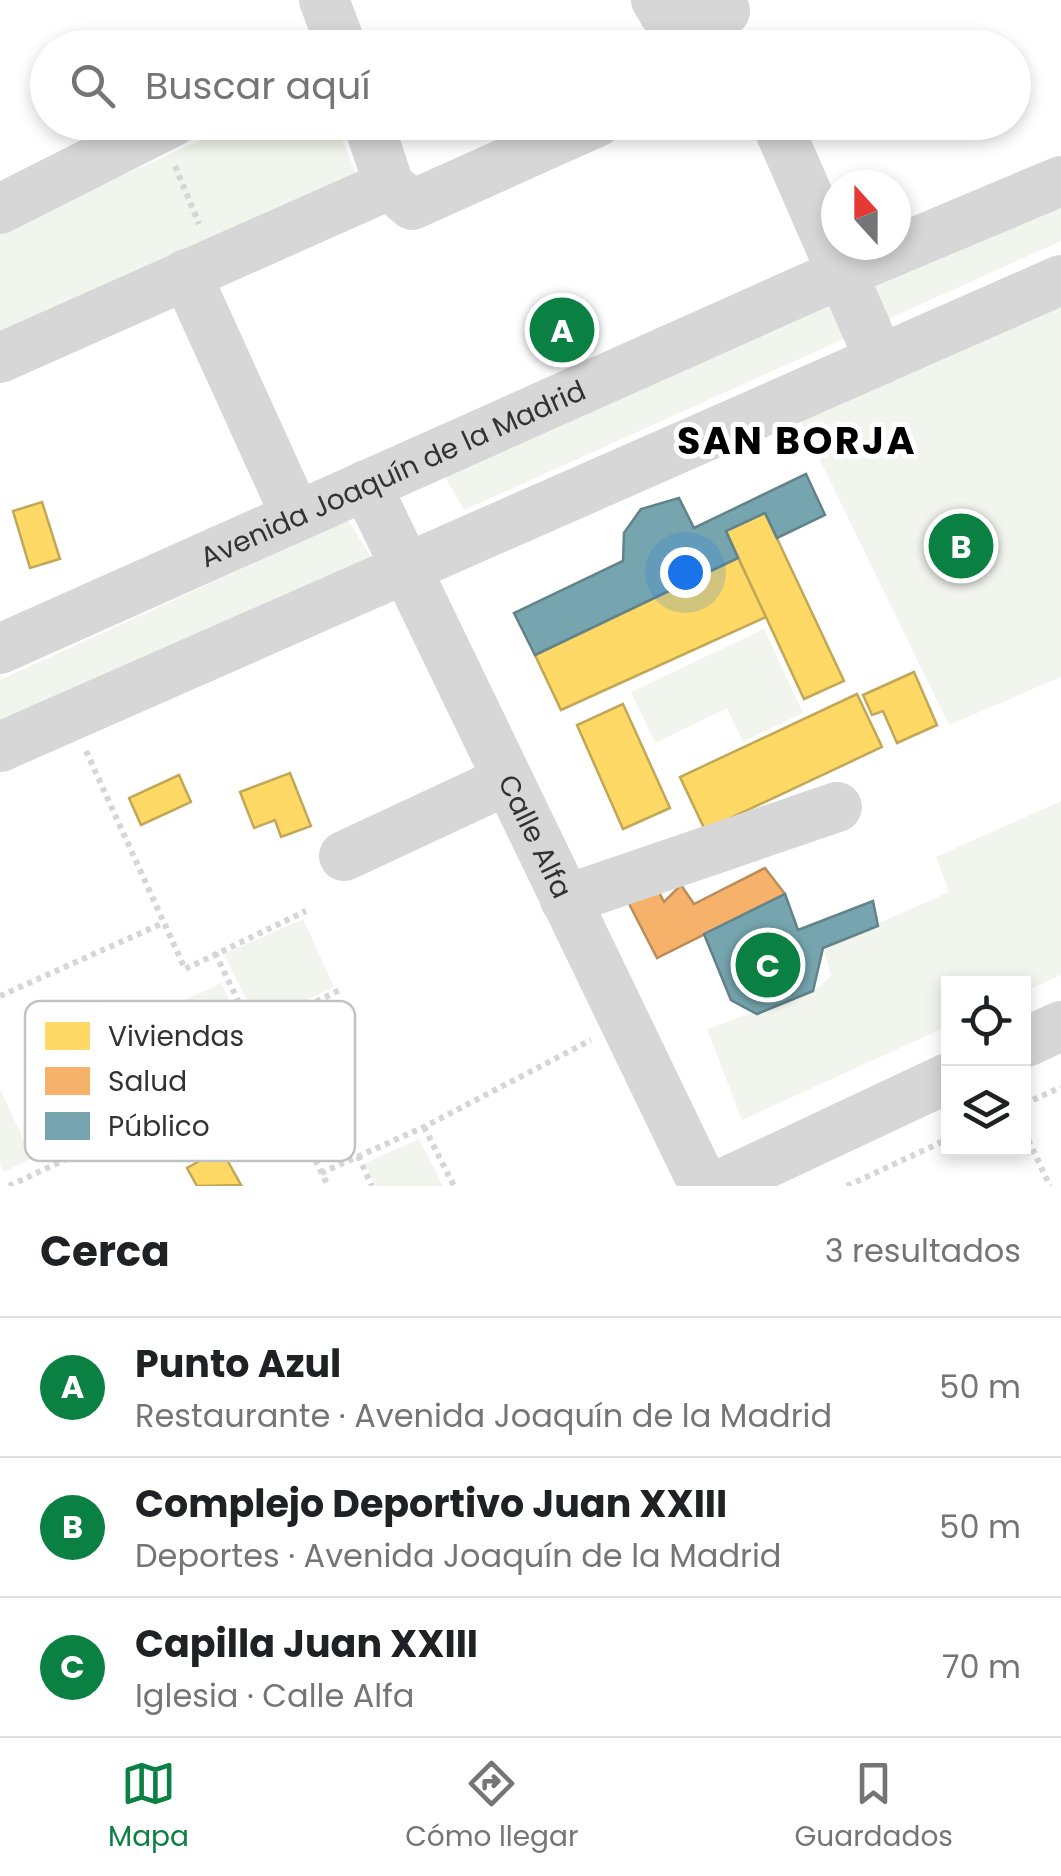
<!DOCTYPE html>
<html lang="es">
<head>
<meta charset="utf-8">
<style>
  body { margin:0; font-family:Poppins,sans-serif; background:#f2f2f2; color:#202124 }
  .controls { position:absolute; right:30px; bottom:30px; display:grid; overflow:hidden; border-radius:0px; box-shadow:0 5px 15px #0003 }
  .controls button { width:90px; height:90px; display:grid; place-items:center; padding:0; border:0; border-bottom:2px solid #e0e0e0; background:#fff; color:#202124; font:50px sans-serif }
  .compass { position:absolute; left:821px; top:170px; width:90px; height:90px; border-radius:50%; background:#fff; box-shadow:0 5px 15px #0003; rotate:339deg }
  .you { position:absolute; left:685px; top:572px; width:35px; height:35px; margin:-25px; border:8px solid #fff; border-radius:50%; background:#1a73e8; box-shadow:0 0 0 15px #1a73e833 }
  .badge { display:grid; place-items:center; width:65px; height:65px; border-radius:50%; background:#0b8043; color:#fff; font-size:32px; font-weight:700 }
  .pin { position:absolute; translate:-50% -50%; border:5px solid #fff; box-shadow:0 2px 10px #0006 }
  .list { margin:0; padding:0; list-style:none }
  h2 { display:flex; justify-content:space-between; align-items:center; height:130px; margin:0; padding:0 40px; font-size:42px }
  h2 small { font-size:32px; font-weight:400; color:#757577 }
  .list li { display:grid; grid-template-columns:65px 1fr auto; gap:30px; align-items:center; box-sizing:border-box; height:140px; padding:0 40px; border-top:2px solid #e0e0e0 }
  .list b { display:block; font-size:38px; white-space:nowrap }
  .list p { margin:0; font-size:32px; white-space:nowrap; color:#757577 }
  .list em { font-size:32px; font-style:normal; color:#757577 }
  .icon { flex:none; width:55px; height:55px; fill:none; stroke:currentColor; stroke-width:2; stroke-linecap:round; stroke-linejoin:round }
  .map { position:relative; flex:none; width:1061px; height:1186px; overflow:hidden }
  .search { position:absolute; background:#fff; box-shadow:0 5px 15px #0003; left:30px; right:30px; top:30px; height:110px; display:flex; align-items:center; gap:25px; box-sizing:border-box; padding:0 35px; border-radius:55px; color:#757577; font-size:38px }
  .sheet { height:550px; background:#fff }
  nav { display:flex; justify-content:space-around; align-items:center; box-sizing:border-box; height:140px; border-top:2px solid #e0e0e0; background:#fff; font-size:28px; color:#757577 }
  nav a { display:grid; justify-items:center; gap:5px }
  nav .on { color:#0b8043 }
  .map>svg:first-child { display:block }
  .green { fill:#f1f5ed }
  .homes { fill:#ffd966; stroke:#c2a757; stroke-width:2.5 }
  .health { fill:#f6b26b; stroke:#bc8c5a; stroke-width:2.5 }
  .public { fill:#76a5af; stroke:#62838a; stroke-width:2.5 }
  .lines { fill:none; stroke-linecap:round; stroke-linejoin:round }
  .path { stroke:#d6d6d6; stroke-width:6; stroke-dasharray:5 5; stroke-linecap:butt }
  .minor { stroke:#d7d7d7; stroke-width:50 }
  .labels { text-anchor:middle; stroke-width:10; stroke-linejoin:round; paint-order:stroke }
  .street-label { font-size:28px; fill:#333; stroke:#fff }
  .district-label { font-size:38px; font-weight:bold; letter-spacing:2.5px; fill:#000; stroke:#fff }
  .key { fill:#fff; stroke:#c2c2c2; stroke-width:2.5 }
  .key-label { font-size:28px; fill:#333 }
</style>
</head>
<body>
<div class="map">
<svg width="1061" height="1186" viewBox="0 0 1061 1186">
  <rect width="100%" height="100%" fill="#fff"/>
  <!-- green -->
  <path class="green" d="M238,123H335L358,178L0,343V231Z
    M1061,192V241L464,510L441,470Z
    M1061,304V677L949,725L798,415Z
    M348,520L374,562L0,731V680Z
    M764,629L803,713L743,742L727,708L655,743L631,692Z
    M1061,801V975L1024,992V984H948V1026L742,1120L707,1029L813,991L831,976L823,948L949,892L936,857Z
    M303,919L334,987L258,1023L224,954Z
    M221,983L260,1061L203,1087L165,1009Z
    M0,1089L32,1158L4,1172L0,1165Z
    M419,1139L443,1186H376L365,1163Z"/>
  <!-- homes -->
  <path class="homes" d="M42,502L60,559L30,568L13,511Z
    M765,513L844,681L804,699L726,531Z
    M738,558L766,617L561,710L535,655Z
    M914,672L937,725L897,743L883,711L872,715L863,695Z
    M857,694L882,747L705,830L680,777Z
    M623,704L670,808L623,829L577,725Z
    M290,773L311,826L281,837L275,820L254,828L240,792Z
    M179,775L191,802L141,825L129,798Z
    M221,1149L241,1185L197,1186L187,1168Z"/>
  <!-- health -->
  <path class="health" d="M765,868L785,894L657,958L625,896L655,884L664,902L681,885L694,904Z"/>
  <!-- public -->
  <path class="public" d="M806,474L825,515L777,538L765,513L726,531L738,558L535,655L514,613L623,561L624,533L641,509L679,498L694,528Z
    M785,894L798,930L873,901L878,926L823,948L813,991L757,1014L731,1000L704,934Z"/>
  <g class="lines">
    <!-- path -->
    <path class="path" d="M175,166L199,224
      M86,751L185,969L306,911
      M215,953L328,1186
      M0,996L163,923
      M253,1032L342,989
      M1024,1104L1061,1087
      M424,1127L454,1186
      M1024,1131L1050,1186
      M358,1156L372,1186
      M321,1173L424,1127L591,1040
      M9,1186L268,1064
      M847,1186L948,1139"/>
    <!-- minor -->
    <g class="minor">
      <path d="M324,0L342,48"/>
      <path d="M656,0L671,25L725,11"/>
      <path d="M368,122L389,185L412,205L597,122"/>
      <path d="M776,122L880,360"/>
      <path d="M0,209L172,122"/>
      <path d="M186,274L296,516"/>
      <path d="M0,358L389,185"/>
      <path id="s1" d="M366,485L704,1186"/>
      <path id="s2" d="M0,649L842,273L1061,181"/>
      <path d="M0,747L1061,280"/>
      <path d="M344,856L507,780"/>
      <path d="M565,900L837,807"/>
      <path d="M1024,1043L1061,1026"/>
      <path d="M718,1186L948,1078"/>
    </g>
  </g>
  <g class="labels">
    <!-- street labels -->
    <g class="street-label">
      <text dy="10" stroke="none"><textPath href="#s2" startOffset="430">Avenida Joaquín de la Madrid</textPath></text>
      <text dy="10" stroke="none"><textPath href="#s1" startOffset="390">Calle Alfa</textPath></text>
    </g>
    <!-- district labels -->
    <g class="district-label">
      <text x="797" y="454">SAN BORJA</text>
    </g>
  </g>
  <!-- legend -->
  <rect x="25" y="1001" width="330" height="160" rx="15" class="key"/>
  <rect x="45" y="1022" width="45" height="28" fill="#ffd966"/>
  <rect x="45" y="1067" width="45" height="28" fill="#f6b26b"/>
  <rect x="45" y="1112" width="45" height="28" fill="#76a5af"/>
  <g class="key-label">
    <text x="108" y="1046">Viviendas</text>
    <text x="108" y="1091">Salud</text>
    <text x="108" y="1136">Público</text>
  </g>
</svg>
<div class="controls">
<button><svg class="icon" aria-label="locate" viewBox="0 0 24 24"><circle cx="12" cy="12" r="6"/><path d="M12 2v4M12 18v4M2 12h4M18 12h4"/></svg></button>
<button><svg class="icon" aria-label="layers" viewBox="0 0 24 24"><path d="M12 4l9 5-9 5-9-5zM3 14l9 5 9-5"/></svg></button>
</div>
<svg class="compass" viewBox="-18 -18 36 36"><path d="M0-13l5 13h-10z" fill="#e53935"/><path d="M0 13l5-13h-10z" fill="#757577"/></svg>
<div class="you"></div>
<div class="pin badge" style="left:562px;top:330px">A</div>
<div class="pin badge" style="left:961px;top:546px">B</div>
<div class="pin badge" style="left:768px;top:965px">C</div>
<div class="search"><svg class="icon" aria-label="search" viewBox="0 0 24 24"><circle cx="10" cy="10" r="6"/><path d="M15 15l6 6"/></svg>Buscar aquí</div>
</div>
<section class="sheet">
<h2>Cerca<small>3 resultados</small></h2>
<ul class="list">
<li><span class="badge">A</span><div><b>Punto Azul</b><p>Restaurante · Avenida Joaquín de la Madrid</p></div><em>50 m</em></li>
<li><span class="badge">B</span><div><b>Complejo Deportivo Juan XXIII</b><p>Deportes · Avenida Joaquín de la Madrid</p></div><em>50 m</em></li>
<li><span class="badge">C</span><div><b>Capilla Juan XXIII</b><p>Iglesia · Calle Alfa</p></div><em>70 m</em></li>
</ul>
</section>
<nav>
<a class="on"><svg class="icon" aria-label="map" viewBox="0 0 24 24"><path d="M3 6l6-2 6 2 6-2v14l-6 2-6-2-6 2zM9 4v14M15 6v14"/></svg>Mapa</a>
<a><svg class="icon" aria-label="directions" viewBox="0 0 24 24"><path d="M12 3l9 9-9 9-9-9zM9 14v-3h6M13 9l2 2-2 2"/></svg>Cómo llegar</a>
<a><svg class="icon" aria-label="saved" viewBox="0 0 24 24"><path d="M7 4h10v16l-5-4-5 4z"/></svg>Guardados</a>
</nav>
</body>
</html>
